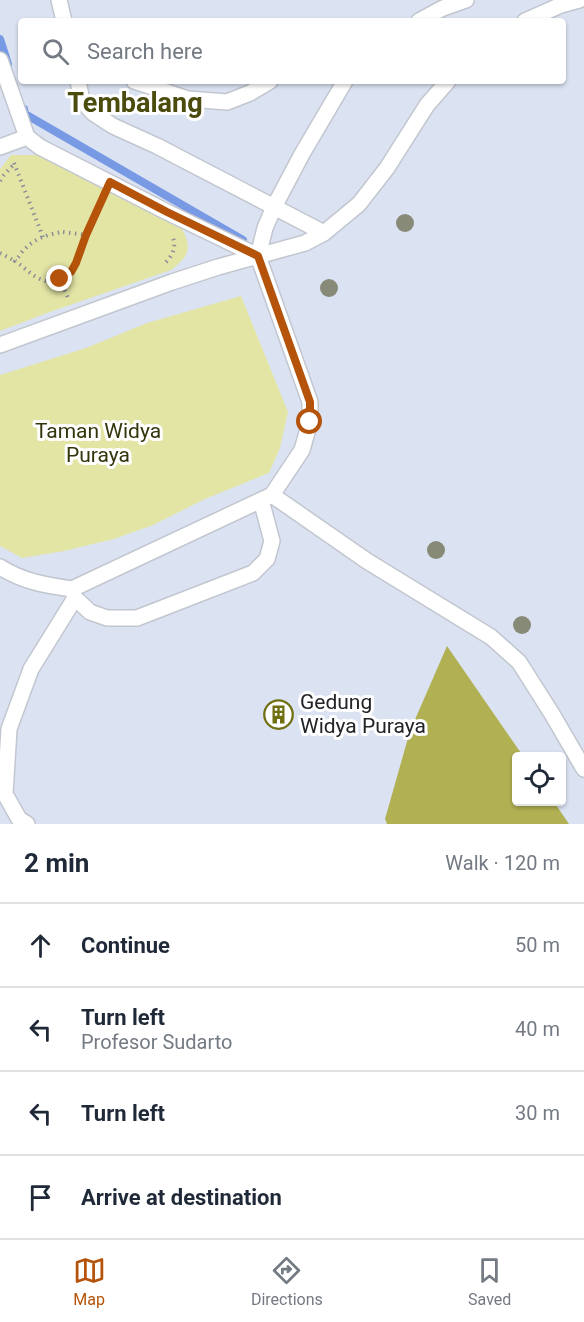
<!DOCTYPE html>
<html lang="en">
<head>
<meta charset="utf-8">
<style>
  body { margin:0; font-family:Roboto,sans-serif; background:#f6f6f7; color:#1f2937 }
  .controls { position:absolute; right:18px; bottom:18px; display:grid; overflow:hidden; border-radius:6px; box-shadow:0 2px 4px #0004 }
  .controls button { width:54px; height:54px; display:grid; place-items:center; padding:0; border:0; border-bottom:2px solid #e0e1e3; background:#fff; color:#1f2937; font:30px sans-serif }
  .stop { position:absolute; width:18px; height:18px; margin:-14px; border:4px solid #b45309; border-radius:50%; background:#fff }
  .stop.end { background:#b45309; border-color:#fff; box-shadow:0 2px 6px #0008 }
  .list { margin:0; padding:0; list-style:none }
  h2 { display:flex; justify-content:space-between; align-items:center; height:78px; margin:0; padding:0 24px; font-size:26px }
  h2 small { font-size:20px; font-weight:400; color:#747a83 }
  .list li { display:grid; grid-template-columns:39px 1fr auto; gap:18px; align-items:center; box-sizing:border-box; height:84px; padding:0 24px; border-top:2px solid #e0e1e3 }
  .list b { display:block; font-size:22px; white-space:nowrap }
  .list p { margin:0; font-size:20px; white-space:nowrap; color:#747a83 }
  .list em { font-size:20px; font-style:normal; color:#747a83 }
  .icon { flex:none; width:33px; height:33px; fill:none; stroke:currentColor; stroke-width:2; stroke-linecap:round; stroke-linejoin:round }
  .map { position:relative; flex:none; width:584px; height:824px; overflow:hidden }
  .search { position:absolute; background:#fff; box-shadow:0 2px 4px #0004; left:18px; right:18px; top:18px; height:66px; display:flex; align-items:center; gap:15px; box-sizing:border-box; padding:0 21px; border-radius:6px; color:#747a83; font-size:22px }
  .sheet { height:414px; background:#fff }
  nav { display:flex; justify-content:space-around; align-items:center; box-sizing:border-box; height:84px; border-top:2px solid #e0e1e3; background:#fff; font-size:16px; color:#747a83 }
  nav a { display:grid; justify-items:center; gap:3px }
  nav .on { color:#b45309 }
  .map>svg:first-child { display:block }
  .built { fill:#dbe3f3; fill-rule:evenodd }
  .green { fill:#e3e5a5 }
  .forest { fill:#b1b154 }
  .lines { fill:none; stroke-linecap:round; stroke-linejoin:round }
  .stream { stroke:#789ae5; stroke-width:8 }
  .service-casing { stroke:#c2c6cf; stroke-width:18 }
  .path { stroke:#8c8f96; stroke-width:4; stroke-dasharray:1.5 4.5; stroke-linecap:butt }
  .service { stroke:#fff; stroke-width:15 }
  .tree { fill:#888a78 }
  .route { stroke:#b45309; stroke-width:8 }
  .labels { text-anchor:middle; stroke-width:6; stroke-linejoin:round; paint-order:stroke }
  .park-label { font-size:21px; fill:#35350c; stroke:#fff }
  .poi-label { font-size:21px; fill:#222327; stroke:#fff; text-anchor:start }
  .district-label { font-size:27px; font-weight:bold; fill:#4b4b0d; stroke:#fff }
</style>
</head>
<body>
<div class="map">
<svg width="584" height="824" viewBox="0 0 584 824">
  <rect width="100%" height="100%" fill="#edf1fb"/>
  <!-- built -->
  <path class="built" d="M0,0H584V824H0ZM21,21H563V81H21ZM516,756H562V802H516Z"/>
  <!-- green -->
  <path class="green" d="M11,155H41L182,229C193,249 188,257 171,270L47,313L0,331V169Z
    M241,296L288,412L280,448L269,473L205,499L153,525L114,539L64,551L22,558L0,546V375L86,348L147,323Z"/>
  <!-- forest -->
  <path class="forest" d="M447,646L523,756H516V802H554L569,824H387L385,819L410,731Z"/>
  <g class="lines">
    <!-- stream -->
    <path class="stream" d="M0,39L8,64
      M24,109L25,114L243,240"/>
    <defs>
      <path id="service" d="M59,0L64,21
        M419,21L443,8L466,0
        M525,21L561,5L579,0
        M0,60L27,137
        M78,81L82,101L93,113L113,126L157,146L324,233
        M134,81L188,99L227,102L250,93L270,81
        M27,137L40,147L167,212L258,256
        M0,147L27,137
        M0,345L172,282L218,267L305,243L324,233L359,204L387,168L427,105L448,81
        M272,495L367,561L491,637L519,662L552,714L584,769
        M0,567C24,582 45,585 72,589L272,495L302,450L310,422V402L258,256L265,228L274,207L302,154L345,81
        M72,589L75,598L90,612L107,618H137L253,573L267,559L272,541L261,500
        M27,824L19,819L5,794L9,729L31,669L75,598"/>
    </defs>
    <!-- service casing -->
    <use href="#service" class="service-casing"/>
    <!-- path -->
    <path class="path" d="M14,163L43,237
      M0,181L4,175L15,163
      M63,232L86,235C80,253 77,274 56,280C52,281 47,282 43,280C33,277 24,267 15,261C19,257 21,252 25,249C35,238 49,234 63,232Z
      M86,235L101,200
      M0,253L15,261
      M166,262C173,255 177,245 172,236
      M60,279L69,300"/>
    <!-- service -->
    <use href="#service" class="service"/>
  </g>
  <!-- trees -->
  <g class="tree">
    <circle cx="405" cy="223" r="9"/>
    <circle cx="329" cy="288" r="9"/>
    <circle cx="436" cy="550" r="9"/>
    <circle cx="522" cy="625" r="9"/>
  </g>
  <g class="lines">
    <!-- route -->
    <path class="route" d="M60,279L71,272L76,263L86,235L110,182L167,212L258,256L310,402V422"/>
  </g>
  <!-- icons -->
  <defs>
    <symbol id="building-ring" viewBox="-11 -11 22 22"><circle r="9.5" fill="#fff" stroke="#706f11" stroke-width="1.5"/><path d="M-4-6H4V6H1V3H-1V6H-4ZM-2.5-4.3h1.7v1.8h-1.7ZM.8-4.3h1.7v1.8H.8ZM-2.5-1h1.7V.8h-1.7ZM.8-1h1.7V.8H.8Z" fill="#706f11"/></symbol>
  </defs>
  <g fill-rule="evenodd">
    <use href="#building-ring" x="262" y="698" width="33" height="33"/>
  </g>
  <g class="labels">
    <!-- park labels -->
    <g class="park-label">
      <text x="98" y="438">Taman Widya<tspan x="98" dy="24">Puraya</tspan></text>
    </g>
    <!-- poi labels -->
    <g class="poi-label">
      <text x="300" y="709">Gedung<tspan x="300" dy="24">Widya Puraya</tspan></text>
    </g>
    <!-- district labels -->
    <g class="district-label">
      <text x="135" y="112">Tembalang</text>
    </g>
  </g>
</svg>
<div class="controls">
<button><svg class="icon" aria-label="locate" viewBox="0 0 24 24"><circle cx="12" cy="12" r="6"/><path d="M12 2v4M12 18v4M2 12h4M18 12h4"/></svg></button>
</div>
<div class="stop" style="left:310px;top:422px"></div>
<div class="stop end" style="left:60px;top:279px"></div>
<div class="search"><svg class="icon" aria-label="search" viewBox="0 0 24 24"><circle cx="10" cy="10" r="6"/><path d="M15 15l6 6"/></svg>Search here</div>
</div>
<section class="sheet">
<h2>2 min<small>Walk · 120 m</small></h2>
<ul class="list">
<li><svg class="icon" aria-label="ahead" viewBox="0 0 24 24"><path d="M12 20V5M6 11l6-6 6 6"/></svg><div><b>Continue</b></div><em>50 m</em></li>
<li><svg class="icon" aria-label="left" viewBox="0 0 24 24"><path d="M17 20v-9H6M10 6l-5 5 5 5"/></svg><div><b>Turn left</b><p>Profesor Sudarto</p></div><em>40 m</em></li>
<li><svg class="icon" aria-label="left" viewBox="0 0 24 24"><path d="M17 20v-9H6M10 6l-5 5 5 5"/></svg><div><b>Turn left</b></div><em>30 m</em></li>
<li><svg class="icon" aria-label="arrive" viewBox="0 0 24 24"><path d="M6 21V4h12l-3 4 3 4H6"/></svg><div><b>Arrive at destination</b></div></li>
</ul>
</section>
<nav>
<a class="on"><svg class="icon" aria-label="map" viewBox="0 0 24 24"><path d="M3 6l6-2 6 2 6-2v14l-6 2-6-2-6 2zM9 4v14M15 6v14"/></svg>Map</a>
<a><svg class="icon" aria-label="directions" viewBox="0 0 24 24"><path d="M12 3l9 9-9 9-9-9zM9 14v-3h6M13 9l2 2-2 2"/></svg>Directions</a>
<a><svg class="icon" aria-label="saved" viewBox="0 0 24 24"><path d="M7 4h10v16l-5-4-5 4z"/></svg>Saved</a>
</nav>
</body>
</html>
